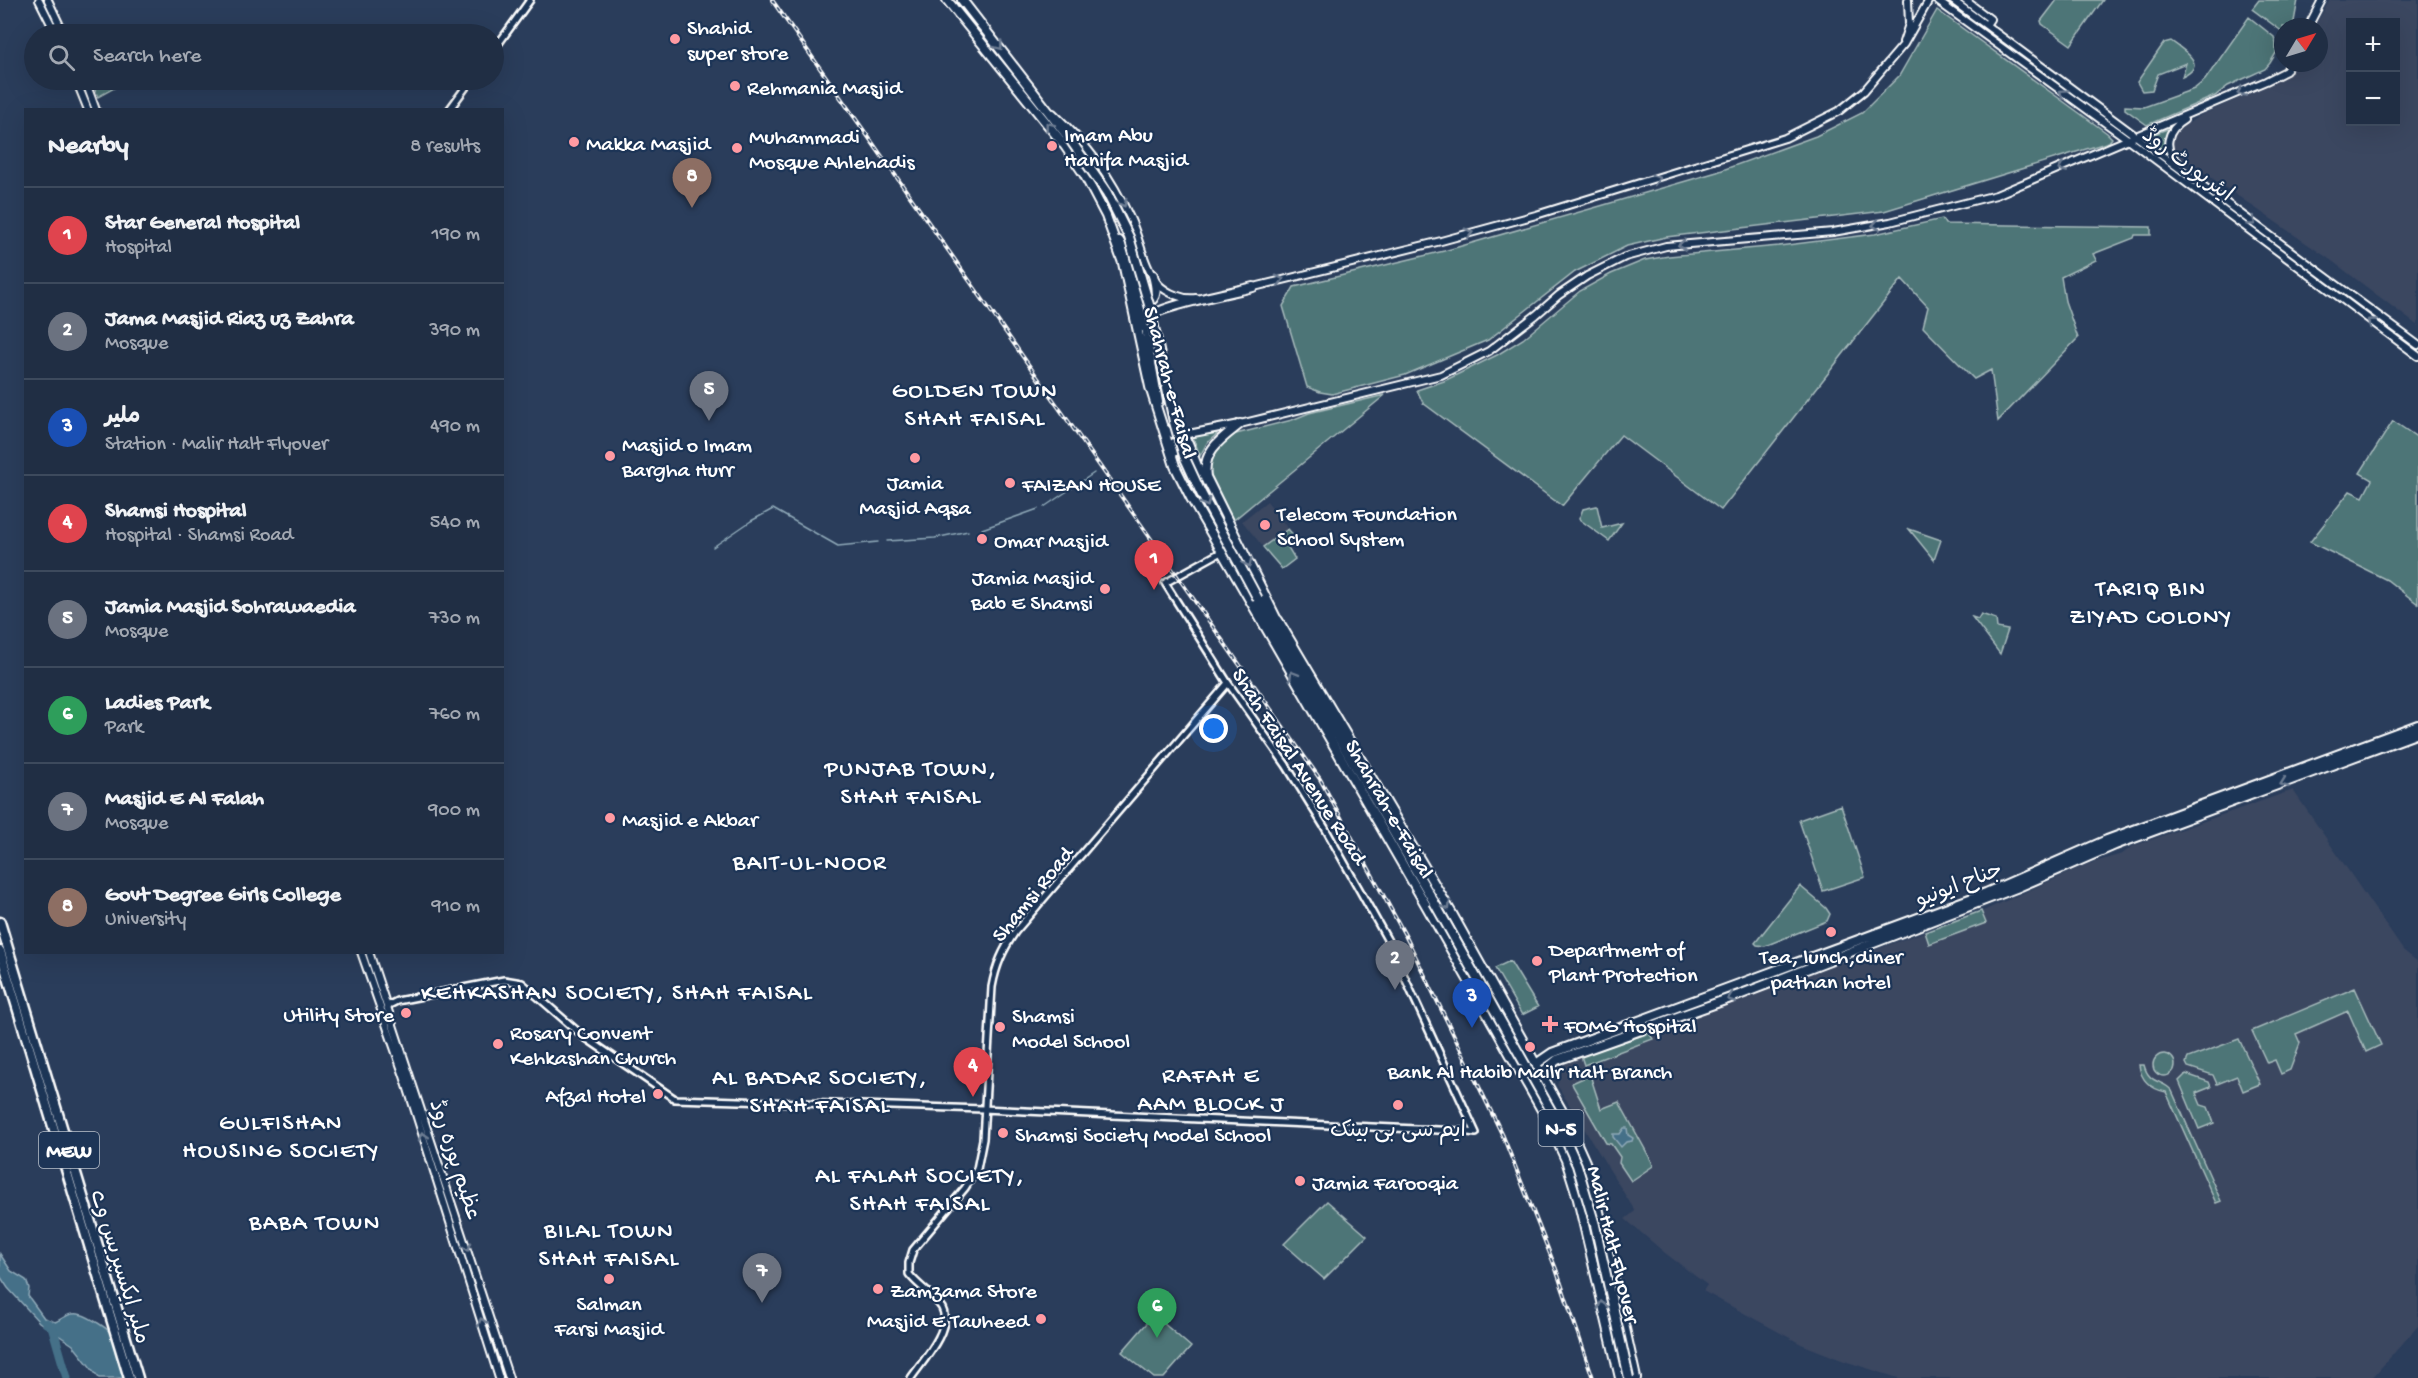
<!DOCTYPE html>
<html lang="en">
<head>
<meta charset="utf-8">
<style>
  body { margin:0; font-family:"Gochi Hand","Playpen Sans Arabic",sans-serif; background:#2d3a4f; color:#f1f3f6 }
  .controls { position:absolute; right:18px; top:18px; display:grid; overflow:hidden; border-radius:0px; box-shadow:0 6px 24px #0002 }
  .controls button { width:54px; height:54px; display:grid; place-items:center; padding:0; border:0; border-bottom:2px solid #3d4a5d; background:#202e44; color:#f1f3f6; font:30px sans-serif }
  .compass { position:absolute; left:2274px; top:18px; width:54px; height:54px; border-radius:50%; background:#202e44; box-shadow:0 6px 24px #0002; rotate:52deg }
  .you { position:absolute; left:1214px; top:729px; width:21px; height:21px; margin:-15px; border:4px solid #fff; border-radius:50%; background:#1a73e8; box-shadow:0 0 0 9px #1a73e833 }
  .badge { display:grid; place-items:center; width:39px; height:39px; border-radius:50%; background:#ff9aa2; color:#fff; font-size:20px; font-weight:700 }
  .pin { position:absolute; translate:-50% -50px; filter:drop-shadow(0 2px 3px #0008) }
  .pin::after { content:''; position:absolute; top:32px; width:21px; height:18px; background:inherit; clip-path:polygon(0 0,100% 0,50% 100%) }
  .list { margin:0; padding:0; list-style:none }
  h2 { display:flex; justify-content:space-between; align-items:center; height:78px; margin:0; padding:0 24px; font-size:26px }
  h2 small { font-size:20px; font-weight:400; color:#a2a8b2 }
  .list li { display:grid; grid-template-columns:39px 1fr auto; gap:18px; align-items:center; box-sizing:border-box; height:96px; padding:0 24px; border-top:2px solid #3d4a5d }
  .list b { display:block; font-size:22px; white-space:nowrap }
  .list p { margin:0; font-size:20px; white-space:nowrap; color:#a2a8b2 }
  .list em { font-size:20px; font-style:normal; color:#a2a8b2 }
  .icon { flex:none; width:33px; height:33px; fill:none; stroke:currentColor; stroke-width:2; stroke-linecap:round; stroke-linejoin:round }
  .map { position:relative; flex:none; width:2418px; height:1378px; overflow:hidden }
  .search { position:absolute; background:#202e44; box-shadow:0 6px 24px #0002; left:24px; top:24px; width:480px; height:66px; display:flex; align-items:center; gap:15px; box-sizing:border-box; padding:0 21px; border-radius:33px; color:#a2a8b2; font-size:22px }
  .panel { position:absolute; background:#202e44; box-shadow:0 6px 24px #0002; left:24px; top:108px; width:480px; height:846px; border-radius:0px }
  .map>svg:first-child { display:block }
  .built { fill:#3a4660; fill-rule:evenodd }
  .green { fill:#4e7477; stroke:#a6babb; stroke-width:1.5 }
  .water { fill:#447088; stroke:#8fa9b8; stroke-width:1.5 }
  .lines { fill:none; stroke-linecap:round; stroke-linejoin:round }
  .stream { stroke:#8fa9b8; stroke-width:1.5 }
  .river { stroke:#447088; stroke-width:9 }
  .tertiary-casing { stroke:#fff; stroke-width:10 }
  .secondary-casing { stroke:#fff; stroke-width:10 }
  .trunk-casing { stroke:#fff; stroke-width:12 }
  .motorway-casing { stroke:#fff; stroke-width:13 }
  .tertiary { stroke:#1d3557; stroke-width:5 }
  .secondary { stroke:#1d3557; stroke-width:6 }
  .trunk { stroke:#1d3557; stroke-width:8 }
  .motorway { stroke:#1d3557; stroke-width:8 }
  .rail-casing { stroke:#fff; stroke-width:4 }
  .rail { stroke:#1d3557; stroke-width:1.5; stroke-dasharray:4.5; stroke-linecap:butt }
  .trunk-bridge-casing { stroke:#fff; stroke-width:12; stroke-linecap:butt }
  .trunk-bridge { stroke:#1d3557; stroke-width:8 }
  .oneway { stroke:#6c7c92 }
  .poi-dot { fill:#ff9aa2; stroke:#1d3557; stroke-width:2 }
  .labels { text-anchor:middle; stroke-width:4.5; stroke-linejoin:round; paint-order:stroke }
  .shield { fill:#1d3557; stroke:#bbc2cd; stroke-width:1.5 }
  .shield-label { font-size:21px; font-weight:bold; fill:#fff }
  .poi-label { font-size:22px; fill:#fff; stroke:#1d3557; text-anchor:start }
  .street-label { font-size:22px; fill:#fff; stroke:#1d3557 }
  .neighbourhood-label { font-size:24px; letter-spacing:1.5px; fill:#fff; stroke:#1d3557 }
</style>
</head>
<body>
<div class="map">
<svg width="2418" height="1378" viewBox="0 0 2418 1378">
  <rect width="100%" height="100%" fill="#2a3d5b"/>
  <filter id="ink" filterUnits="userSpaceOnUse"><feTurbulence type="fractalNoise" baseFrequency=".0167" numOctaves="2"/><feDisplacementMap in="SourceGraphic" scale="12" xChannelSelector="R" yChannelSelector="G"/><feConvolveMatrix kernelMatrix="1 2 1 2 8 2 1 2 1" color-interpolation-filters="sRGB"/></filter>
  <g filter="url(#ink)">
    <!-- built -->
    <path class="built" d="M2330,0H2418V326L2332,261L2174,152L2171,146L2175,132L2201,115L2274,83L2289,74L2296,63H2319V27H2314ZM2350,22H2396V122H2350Z
      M1267,501L1288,529L1263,547L1242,521Z
      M2293,790L2403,950L2418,962V1326L2372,1378H1898L1844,1361L1801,1344L1703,1291L1707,1285L1665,1253L1625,1219L1635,1211L1557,1085L1559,1080L1554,1070L1580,1056L1658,1030L1972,914L1974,915L2088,864L2122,854L2133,846Z"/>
    <!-- green -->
    <path class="green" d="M2057,0H2103L2071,45L2042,24L2041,21Z
      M2259,0H2298L2293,27H2283V32L2252,9Z
      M1937,10L2107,133L2112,138L2109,142L1884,211L1666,237L1627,246L1575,272L1488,340L1405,375L1332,394L1320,392L1307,387L1283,306L1294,287L1444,251L1597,207L1717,172L1816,136L1862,113L1899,76Z
      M2249,17L2274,37L2276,44V53L2270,63L2265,69L2228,86L2215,96L2147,125L2125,109V106L2144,107L2194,89L2205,80Z
      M2171,41C2184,50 2209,65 2182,77L2186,63L2158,74L2152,90L2142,91L2137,82L2164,43Z
      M91,80H113L116,87L98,97Z
      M2170,128L2166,142L2167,152L2145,137Z
      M1942,219L1945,224L2151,227V235H2135L2134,238L2093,254L2096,260L2061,277L2065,301L2078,338L1998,421L1991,370L1974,379L1923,327L1928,307L1902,279L1721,510L1621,435L1562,506L1423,403L1417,390L1444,381L1497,355L1523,339L1580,291L1611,274L1645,260L1669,256L1779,246L1875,234Z
      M1385,395L1235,519L1230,520L1208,469V461L1216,448L1228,436L1292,420L1309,413Z
      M2393,421L2418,438V604L2387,580L2310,542L2350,491L2363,497L2372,480L2360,473Z
      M1216,432L1217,434L1207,443L1200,456L1193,437Z
      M1597,506L1602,528L1622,523L1609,541L1579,519L1583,509Z
      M1288,529L1295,537L1286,544L1295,559L1282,569L1263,547Z
      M1909,529L1941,540L1934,560Z
      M1981,614L1996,619L1997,628L2008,630L2000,654L1972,617L1978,619Z
      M1841,805L1865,877L1823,891L1799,820Z
      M1800,886L1826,908L1830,914L1827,921L1765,946L1757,945L1755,943Z
      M1981,911L1986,923L1929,944L1925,932Z
      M1510,961L1538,1007L1522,1015L1495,968Z
      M2355,988L2381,1045L2366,1052L2348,1011L2296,1034L2300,1043L2290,1070L2281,1074L2275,1060L2267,1063L2252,1031Z
      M1649,1033L1653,1039L1584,1065L1581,1056Z
      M2239,1039L2260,1084L2243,1091L2237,1076L2217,1084L2213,1075L2188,1067L2186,1063L2188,1058Z
      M2153 1065a11 11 0 1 1 22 0a11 11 0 1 1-22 0Z
      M2139,1065H2144C2149,1085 2163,1079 2172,1091L2221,1201L2216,1203L2166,1092C2151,1089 2141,1081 2139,1065Z
      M2186,1074L2209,1082L2211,1087L2196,1093L2201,1105L2208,1107L2214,1123L2199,1129L2179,1081Z
      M1590,1075L1601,1109L1619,1102L1652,1162L1653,1166L1631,1181L1619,1163L1620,1157L1611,1144L1606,1143L1573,1086L1572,1083Z
      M1327,1201L1367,1236L1324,1279L1284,1244Z
      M1154,1315L1191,1347L1164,1378H1154L1122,1352Z"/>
    <!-- water -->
    <path class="water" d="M1624,1128H1627L1628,1135L1633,1138L1632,1141L1626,1142L1621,1147L1613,1137V1134H1620Z
      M0,1254L11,1271L26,1280L29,1288L28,1296L44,1318L55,1322C60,1320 66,1315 72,1314C81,1312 91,1319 98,1323C120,1336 129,1356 141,1378H99L73,1345L39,1322L8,1288L0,1276Z"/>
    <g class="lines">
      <!-- stream -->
      <path class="stream" d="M1044,507L1094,473
        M982,529L1038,509
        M887,541L935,538L968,531
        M713,547L751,521L773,509L838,546L878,542"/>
      <!-- river -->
      <path class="river" d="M46,1323L52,1326L67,1378"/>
      <defs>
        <path id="tertiary" d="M494,50L530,0
          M449,110L471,80
          M1221,552L1165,583L1228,683L1286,765L1325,828L1388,941L1476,1133
          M387,1006L397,1001L504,980L522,983L583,1036L675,1099L983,1109L1460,1131L1476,1133
          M911,1378C922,1362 953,1328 942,1308C934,1295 919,1287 909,1274V1263L913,1250L965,1188L977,1169L983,1139L992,987C996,965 1003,950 1015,932L1228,683"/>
        <path id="secondary" d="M39,0L56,34
          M48,0L64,34
          M1936,0L2129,140L2418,356
          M1952,0L2418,345
          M1965,0L1990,19L1986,25
          M2308,27L2322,0
          M1903,42L1909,24L1908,0
          M76,80L88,110
          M85,80L96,110
          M1053,113C1089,147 1110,174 1131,220C1140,240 1144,267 1158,284C1167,293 1183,300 1196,298
          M2178,162C2162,149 2167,130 2184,120
          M1250,288L1441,241L1536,215L1785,138L1839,111L1864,91L1904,44L1929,0
          M1164,427L1172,434L1183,435L1240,424L1441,375L1489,351L1536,315L1559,295L1587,276L1625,257L1666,246L1833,232L1890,222L1996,195L2266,81L2286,71L2290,63
          M361,952L404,1076L499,1378
          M369,952L509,1378"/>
        <path id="trunk" d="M947,0L1065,146L1084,174L1106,216L1123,263L1150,387L1175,466L1191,498L1427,907L1547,1119L1566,1160L1577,1195L1620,1378
          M962,0L1069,138
          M1119,241L1126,252L1139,301L1142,304H1147C1159,297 1156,287 1153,275
          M1139,301L1145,328
          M1148,346L1158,402
          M1149,350C1148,340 1144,326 1150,317C1156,307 1237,291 1253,287
          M1240,424C1221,439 1202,451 1206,477L1279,624
          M1174,452V443L1182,440L1188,443L1203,481
          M1258,599L1434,902
          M1278,620L1451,912L1563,1113L1585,1162L1596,1198L1636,1378
          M1531,1078L1536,1064L1552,1053L1986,893L2107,840L2418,725
          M1544,1080L1546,1069L1557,1060L1739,995L2016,888L2115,845L2418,733"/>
        <path id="motorway" d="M0,922L138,1378
          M0,951L129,1378"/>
      </defs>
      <!-- tertiary casing -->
      <use href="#tertiary" class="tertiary-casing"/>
      <!-- secondary casing -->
      <use href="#secondary" class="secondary-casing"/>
      <!-- trunk casing -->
      <use href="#trunk" class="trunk-casing"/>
      <!-- motorway casing -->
      <use href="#motorway" class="motorway-casing"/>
      <!-- tertiary -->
      <use href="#tertiary" class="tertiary"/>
      <!-- secondary -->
      <use href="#secondary" class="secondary"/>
      <!-- trunk -->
      <use href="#trunk" class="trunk"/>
      <!-- motorway -->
      <use href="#motorway" class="motorway"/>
      <defs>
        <path id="rail" d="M772,0L1320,779L1406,937L1503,1136L1556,1269L1593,1378"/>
      </defs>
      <!-- rail casing -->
      <use href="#rail" class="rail-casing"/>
      <!-- rail -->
      <use href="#rail" class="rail"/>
      <defs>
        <path id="trunk-bridge" d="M1069,138L1107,193L1129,237L1150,308L1174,422L1184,456L1201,493L1258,599
          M1434,902L1558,1123L1577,1165L1595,1225L1629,1378"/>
      </defs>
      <!-- trunk-bridge casing -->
      <use href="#trunk-bridge" class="trunk-bridge-casing"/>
      <!-- trunk-bridge -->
      <use href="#trunk-bridge" class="trunk-bridge"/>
    </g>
    <!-- one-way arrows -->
    <defs><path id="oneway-chevron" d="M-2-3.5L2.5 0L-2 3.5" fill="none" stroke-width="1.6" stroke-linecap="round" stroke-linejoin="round" transform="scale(1.5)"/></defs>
    <g class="oneway">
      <use href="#oneway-chevron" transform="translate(999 46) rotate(52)"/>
      <use href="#oneway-chevron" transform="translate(2241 92) rotate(157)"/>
      <use href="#oneway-chevron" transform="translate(2063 93) rotate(-145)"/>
      <use href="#oneway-chevron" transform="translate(1049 126) rotate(-128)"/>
      <use href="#oneway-chevron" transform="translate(2062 168) rotate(157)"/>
      <use href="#oneway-chevron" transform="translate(1656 179) rotate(-17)"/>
      <use href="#oneway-chevron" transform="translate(1123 203) rotate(64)"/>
      <use href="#oneway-chevron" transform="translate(2252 222) rotate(37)"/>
      <use href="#oneway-chevron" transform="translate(1876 225) rotate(170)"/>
      <use href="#oneway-chevron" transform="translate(1469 233) rotate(-15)"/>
      <use href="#oneway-chevron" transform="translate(1682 245) rotate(176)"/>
      <use href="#oneway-chevron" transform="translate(1280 280) rotate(-14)"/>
      <use href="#oneway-chevron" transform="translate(2371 322) rotate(-144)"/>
      <use href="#oneway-chevron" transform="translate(1206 503) rotate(62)"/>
      <use href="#oneway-chevron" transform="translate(1248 563) rotate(63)"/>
      <use href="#oneway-chevron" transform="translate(1293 675) rotate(-120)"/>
      <use href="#oneway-chevron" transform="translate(2284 783) rotate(160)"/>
      <use href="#oneway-chevron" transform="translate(1447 906) rotate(59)"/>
      <use href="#oneway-chevron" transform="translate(1731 998) rotate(161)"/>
      <use href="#oneway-chevron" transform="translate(423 1136) rotate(-108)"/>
      <use href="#oneway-chevron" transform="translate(467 1247) rotate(72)"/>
      <use href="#oneway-chevron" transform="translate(1602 1305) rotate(-103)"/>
      <use href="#oneway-chevron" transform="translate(482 1322) rotate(-108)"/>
    </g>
  </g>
  <!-- markers -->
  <g class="poi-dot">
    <circle cx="675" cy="39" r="6"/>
    <circle cx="735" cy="86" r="6"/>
    <circle cx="574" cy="142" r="6"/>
    <circle cx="1052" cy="146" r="6"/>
    <circle cx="737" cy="148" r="6"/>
    <circle cx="610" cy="456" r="6"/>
    <circle cx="915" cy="458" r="6"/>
    <circle cx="1010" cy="483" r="6"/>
    <circle cx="1265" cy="525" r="6"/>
    <circle cx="982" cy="539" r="6"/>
    <circle cx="1105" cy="589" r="6"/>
    <circle cx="610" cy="818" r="6"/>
    <circle cx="1831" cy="932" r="6"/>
    <circle cx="1537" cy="961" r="6"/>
    <circle cx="406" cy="1013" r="6"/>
    <path d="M1547 1015h6v6h6v6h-6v6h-6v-6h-6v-6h6z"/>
    <circle cx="1000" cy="1027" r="6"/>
    <circle cx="498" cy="1044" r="6"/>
    <circle cx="1530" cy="1047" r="6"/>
    <circle cx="658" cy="1094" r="6"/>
    <circle cx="1398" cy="1105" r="6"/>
    <circle cx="1003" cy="1133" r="6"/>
    <circle cx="1300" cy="1181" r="6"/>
    <circle cx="609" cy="1279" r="6"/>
    <circle cx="878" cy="1289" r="6"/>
    <circle cx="1041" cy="1319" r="6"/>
  </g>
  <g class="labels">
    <!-- shield labels -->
    <g class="shield">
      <rect x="1538.5" y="1110" width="45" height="36" rx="4.5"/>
      <rect x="39" y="1132" width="60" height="36" rx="4.5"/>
    </g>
    <g class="shield-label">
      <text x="1561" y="1135">N-5</text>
      <text x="69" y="1157">MEW</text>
    </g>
    <!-- poi labels -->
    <g class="poi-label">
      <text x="687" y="34">Shahid<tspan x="687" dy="25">super store</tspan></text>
      <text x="747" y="94">Rehmania Masjid</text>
      <text x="1064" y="141">Imam Abu<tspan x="1064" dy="25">Hanifa Masjid</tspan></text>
      <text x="749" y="143">Muhammadi<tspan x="749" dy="25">Mosque Ahlehadis</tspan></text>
      <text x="586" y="150">Makka Masjid</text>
      <text x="622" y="451">Masjid o Imam<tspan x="622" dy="25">Bargha Hurr</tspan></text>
      <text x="915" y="489" text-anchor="middle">Jamia<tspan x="915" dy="25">Masjid Aqsa</tspan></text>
      <text x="1022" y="491">FAIZAN HOUSE</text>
      <text x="1277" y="520">Telecom Foundation<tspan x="1277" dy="25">School System</tspan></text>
      <text x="994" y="547">Omar Masjid</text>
      <text x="1093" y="584" text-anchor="end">Jamia Masjid<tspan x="1093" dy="25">Bab E Shamsi</tspan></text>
      <text x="622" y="826">Masjid e Akbar</text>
      <text x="1549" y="956">Department of<tspan x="1549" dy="25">Plant Protection</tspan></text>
      <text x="1831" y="963" text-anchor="middle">Tea, lunch,diner<tspan x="1831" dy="25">pathan hotel</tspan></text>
      <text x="394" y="1021" text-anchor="end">Utility Store</text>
      <text x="1012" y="1022">Shamsi<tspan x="1012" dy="25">Model School</tspan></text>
      <text x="1564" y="1032">FOMG Hospital</text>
      <text x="510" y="1039">Rosary Convent<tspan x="510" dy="25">Kehkashan Church</tspan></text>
      <text x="1530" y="1078" text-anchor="middle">Bank Al Habib Mailr Halt Branch</text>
      <text x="646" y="1102" text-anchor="end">Afzal Hotel</text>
      <text x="1398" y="1136" text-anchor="middle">ایم سی بی بینک</text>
      <text x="1015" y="1141">Shamsi Society Model School</text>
      <text x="1312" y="1189">Jamia Farooqia</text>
      <text x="890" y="1297">Zamzama Store</text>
      <text x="609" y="1310" text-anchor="middle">Salman<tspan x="609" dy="25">Farsi Masjid</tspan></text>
      <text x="1029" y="1327" text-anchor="end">Masjid E Tauheed</text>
    </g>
    <!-- street labels -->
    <g class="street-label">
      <text transform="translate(2189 163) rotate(37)" y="8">ایئرپورٹ روڈ</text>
      <text transform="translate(1172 382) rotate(75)" y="8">Shahrah-e-Faisal</text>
      <text transform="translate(1301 765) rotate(57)" y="8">Shah Faisal Avenue Road</text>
      <text transform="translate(1391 808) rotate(60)" y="8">Shahrah-e-Faisal</text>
      <text transform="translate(1958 883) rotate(-21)" y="8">جناح ایونیو</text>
      <text transform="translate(1031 893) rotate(-51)" y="8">Shamsi Road</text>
      <text transform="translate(457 1159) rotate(72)" y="8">عظیم پورہ روڈ</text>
      <text transform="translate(1615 1244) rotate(76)" y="8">Malir Halt Flyover</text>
      <text transform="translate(122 1266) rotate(73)" y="8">ملیر ایکسپریس وے</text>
    </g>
    <!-- neighbourhood labels -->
    <g class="neighbourhood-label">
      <text x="975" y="397">GOLDEN TOWN<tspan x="975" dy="28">SHAH FAISAL</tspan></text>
      <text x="2151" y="595">TARIQ BIN<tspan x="2151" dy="28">ZIYAD COLONY</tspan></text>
      <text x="911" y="775">PUNJAB TOWN,<tspan x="911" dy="28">SHAH FAISAL</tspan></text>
      <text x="810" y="869">BAIT-UL-NOOR</text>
      <text x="617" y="999">KEHKASHAN SOCIETY, SHAH FAISAL</text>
      <text x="1211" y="1082">RAFAH E<tspan x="1211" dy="28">AAM BLOCK J</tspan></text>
      <text x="820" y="1084">AL BADAR SOCIETY,<tspan x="820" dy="28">SHAH FAISAL</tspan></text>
      <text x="281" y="1129">GULFISHAN<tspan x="281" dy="28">HOUSING SOCIETY</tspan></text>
      <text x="920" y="1182">AL FALAH SOCIETY,<tspan x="920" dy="28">SHAH FAISAL</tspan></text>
      <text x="315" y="1229">BABA TOWN</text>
      <text x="609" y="1237">BILAL TOWN<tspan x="609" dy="28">SHAH FAISAL</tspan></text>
    </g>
  </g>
</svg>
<div class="controls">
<button>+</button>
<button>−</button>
</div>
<svg class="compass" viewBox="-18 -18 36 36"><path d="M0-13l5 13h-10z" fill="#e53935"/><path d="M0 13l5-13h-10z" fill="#a2a8b2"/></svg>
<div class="you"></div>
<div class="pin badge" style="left:1154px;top:590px;background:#e0444e">1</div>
<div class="pin badge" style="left:1395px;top:990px;background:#6b7280">2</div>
<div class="pin badge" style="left:1472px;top:1028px;background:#1a4fb4">3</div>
<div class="pin badge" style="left:973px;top:1097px;background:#e0444e">4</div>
<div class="pin badge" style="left:709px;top:421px;background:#6b7280">5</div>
<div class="pin badge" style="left:1157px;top:1338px;background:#2e9e5b">6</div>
<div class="pin badge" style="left:762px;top:1303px;background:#6b7280">7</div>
<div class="pin badge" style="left:692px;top:208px;background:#8d6e63">8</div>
<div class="search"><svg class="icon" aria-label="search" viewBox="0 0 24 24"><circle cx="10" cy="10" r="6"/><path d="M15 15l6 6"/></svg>Search here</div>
<section class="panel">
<h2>Nearby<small>8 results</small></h2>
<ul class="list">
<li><span class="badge" style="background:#e0444e">1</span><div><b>Star General Hospital</b><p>Hospital</p></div><em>190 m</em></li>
<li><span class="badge" style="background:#6b7280">2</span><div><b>Jama Masjid Riaz uz Zahra</b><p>Mosque</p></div><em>390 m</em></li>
<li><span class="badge" style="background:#1a4fb4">3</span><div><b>ملیر</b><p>Station · Malir Halt Flyover</p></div><em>490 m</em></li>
<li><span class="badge" style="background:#e0444e">4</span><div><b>Shamsi Hospital</b><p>Hospital · Shamsi Road</p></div><em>540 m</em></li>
<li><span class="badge" style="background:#6b7280">5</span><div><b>Jamia Masjid Sohrawaedia</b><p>Mosque</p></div><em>730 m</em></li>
<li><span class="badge" style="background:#2e9e5b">6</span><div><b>Ladies Park</b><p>Park</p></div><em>760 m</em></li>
<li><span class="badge" style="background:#6b7280">7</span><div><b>Masjid E Al Falah</b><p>Mosque</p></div><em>900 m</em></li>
<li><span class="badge" style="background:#8d6e63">8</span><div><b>Govt Degree Girls College</b><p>University</p></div><em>910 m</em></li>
</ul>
</section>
</div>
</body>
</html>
